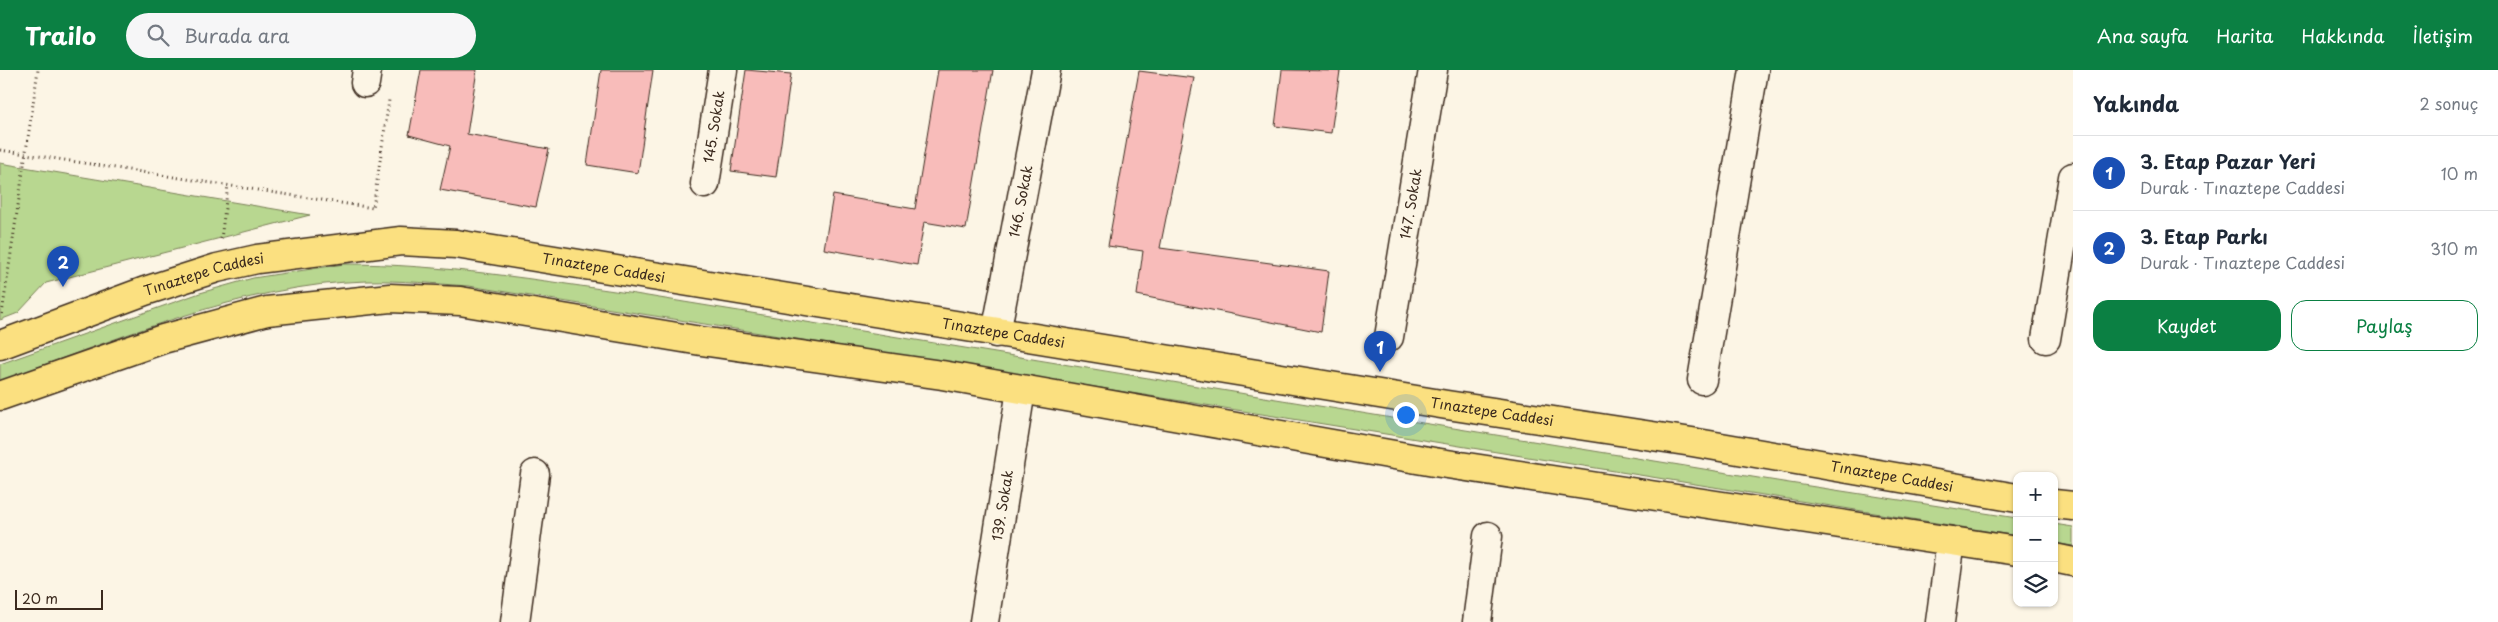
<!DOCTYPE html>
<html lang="tr">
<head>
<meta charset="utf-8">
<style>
  body { margin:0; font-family:"Playpen Sans",sans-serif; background:#f6f6f7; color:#1f2937 }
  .controls { position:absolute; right:15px; bottom:15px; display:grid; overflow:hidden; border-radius:10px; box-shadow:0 1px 4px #0004 }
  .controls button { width:45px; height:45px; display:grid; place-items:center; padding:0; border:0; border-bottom:1px solid #e0e1e3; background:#fff; color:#1f2937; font:25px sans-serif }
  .scale { position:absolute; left:15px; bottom:12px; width:88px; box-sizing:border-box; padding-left:5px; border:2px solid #3b2a1e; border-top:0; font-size:14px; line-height:18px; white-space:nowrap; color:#3b2a1e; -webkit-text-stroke:4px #fcf5e5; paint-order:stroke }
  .you { position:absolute; left:1405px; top:344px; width:18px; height:18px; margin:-12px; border:4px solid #fff; border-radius:50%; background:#1a73e8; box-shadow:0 0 0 8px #1a73e833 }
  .badge { display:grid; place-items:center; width:32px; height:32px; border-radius:50%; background:#0b8043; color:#fff; font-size:16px; font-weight:700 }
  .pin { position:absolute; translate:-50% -41px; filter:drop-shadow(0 1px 2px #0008) }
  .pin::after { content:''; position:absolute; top:26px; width:18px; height:15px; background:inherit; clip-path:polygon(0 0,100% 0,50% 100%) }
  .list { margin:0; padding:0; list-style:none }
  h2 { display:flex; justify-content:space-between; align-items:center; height:65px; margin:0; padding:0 20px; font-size:21px }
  h2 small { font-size:16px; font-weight:400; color:#747a83 }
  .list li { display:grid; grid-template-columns:32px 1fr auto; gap:15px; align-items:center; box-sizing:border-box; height:75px; padding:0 20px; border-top:1px solid #e0e1e3 }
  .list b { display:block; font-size:19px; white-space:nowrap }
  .list p { margin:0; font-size:16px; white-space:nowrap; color:#747a83 }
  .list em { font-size:16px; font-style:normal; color:#747a83 }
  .actions { display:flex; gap:10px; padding:15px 20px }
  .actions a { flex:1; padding:11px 0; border:1px solid #0b8043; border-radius:15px; text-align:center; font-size:18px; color:#0b8043 }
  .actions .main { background:#0b8043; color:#fff }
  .icon { flex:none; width:28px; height:28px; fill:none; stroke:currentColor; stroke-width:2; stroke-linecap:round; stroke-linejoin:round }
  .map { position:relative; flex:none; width:2073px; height:552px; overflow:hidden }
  header { display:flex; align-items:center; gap:30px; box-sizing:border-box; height:70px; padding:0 25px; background:#0b8043; color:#fff }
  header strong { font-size:24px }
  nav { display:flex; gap:28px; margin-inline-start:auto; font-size:18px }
  .search { width:350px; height:45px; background:#f6f6f7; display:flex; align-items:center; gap:12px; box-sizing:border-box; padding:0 18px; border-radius:28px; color:#747a83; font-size:19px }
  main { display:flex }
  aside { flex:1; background:#fff }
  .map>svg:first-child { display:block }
  .green { fill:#b8d790; stroke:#7a8057 }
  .building { fill:#f8bcba; stroke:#3b2a1e }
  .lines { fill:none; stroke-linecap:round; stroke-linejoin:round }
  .street-casing { stroke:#3b2a1e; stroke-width:31 }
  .primary-casing { stroke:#3b2a1e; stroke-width:31 }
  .path { stroke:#3b2a1e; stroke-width:3; stroke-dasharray:1 4; stroke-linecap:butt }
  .street { stroke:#fcf5e5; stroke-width:28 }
  .primary { stroke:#fbe080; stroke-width:28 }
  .labels { text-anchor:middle; stroke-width:5; stroke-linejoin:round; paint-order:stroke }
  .street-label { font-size:14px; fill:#3b2a1e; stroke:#fcf5e5 }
</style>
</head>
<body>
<header>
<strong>Trailo</strong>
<div class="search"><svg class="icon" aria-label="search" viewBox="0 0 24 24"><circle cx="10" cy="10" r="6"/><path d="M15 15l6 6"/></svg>Burada ara</div>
<nav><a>Ana sayfa</a><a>Harita</a><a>Hakkında</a><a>İletişim</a></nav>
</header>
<main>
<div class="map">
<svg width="2073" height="552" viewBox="0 0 2073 552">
  <rect width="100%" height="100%" fill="#fcf5e5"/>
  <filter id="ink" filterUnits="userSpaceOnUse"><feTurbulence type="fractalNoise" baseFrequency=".02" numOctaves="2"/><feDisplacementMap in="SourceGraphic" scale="10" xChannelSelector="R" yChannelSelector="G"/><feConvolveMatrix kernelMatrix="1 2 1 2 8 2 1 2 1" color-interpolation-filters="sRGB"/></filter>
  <g filter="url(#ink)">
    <!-- green -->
    <path class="green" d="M0,93L310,145L46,213L18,243L0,250Z
      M344,194C442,194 538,210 635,224L1783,412L2017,448V466L469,216C436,214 401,210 367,211C243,214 116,270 0,311V294L200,223L253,208Z
      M2054,454L2073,457V476L2054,473Z"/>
    <!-- building -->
    <path class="building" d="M421,0H477L467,64L549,79L536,137L440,120L450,76L409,65Z
      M601,0H653L638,103L587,95Z
      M746,0L791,4L776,107L731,101Z
      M938,0H993L966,159L924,152L917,195L824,179L833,125L915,139Z
      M1282,0L1340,1L1331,63L1275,56Z
      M1139,1L1194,8L1160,178L1329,201L1321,262L1137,225L1143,181L1108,176Z"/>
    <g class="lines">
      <defs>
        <g id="street">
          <path d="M365,13L367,0"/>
          <path id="s1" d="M705,114L723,0"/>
          <path id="s2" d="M996,263L1046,0"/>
          <path id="s3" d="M1389,267L1433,0"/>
          <path d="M2046,269L2073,107"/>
          <path d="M1702,310L1754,0"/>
          <path d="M515,552L535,404"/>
          <path id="s4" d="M984,552L1021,320"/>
          <path d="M1477,552L1488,466"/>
          <path d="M1940,552L1951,471"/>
        </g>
        <g id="primary">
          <path id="s5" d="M0,275L145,221L217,198L257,189L401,171L456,174L1447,335L1692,372L2017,428"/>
          <path d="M0,326L163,269L267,241L390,228L460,231L701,271L942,305L1434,392L2017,481"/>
          <path d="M2054,434L2073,436"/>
          <path d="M2054,488L2073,492"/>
        </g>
      </defs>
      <!-- street casing -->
      <use href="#street" class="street-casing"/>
      <!-- primary casing -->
      <use href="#primary" class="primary-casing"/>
      <!-- path -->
      <path class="path" d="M0,80L373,138L389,30
        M221,169L228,115
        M2,244L38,0"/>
      <!-- street -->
      <use href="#street" class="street"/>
      <!-- primary -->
      <use href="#primary" class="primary"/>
    </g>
  </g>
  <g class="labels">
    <!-- street labels -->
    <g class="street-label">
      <text dy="5" stroke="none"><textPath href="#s1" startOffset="58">145. Sokak</textPath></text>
      <text dy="5" stroke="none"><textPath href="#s2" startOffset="134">146. Sokak</textPath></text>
      <text dy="5" stroke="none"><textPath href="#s3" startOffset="135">147. Sokak</textPath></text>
      <text dy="5" stroke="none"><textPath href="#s5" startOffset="621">Tınaztepe Caddesi</textPath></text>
      <text dy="5" stroke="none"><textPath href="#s5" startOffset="216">Tınaztepe Caddesi</textPath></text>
      <text dy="5" stroke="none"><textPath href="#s5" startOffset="1026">Tınaztepe Caddesi</textPath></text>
      <text dy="5" stroke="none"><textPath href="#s5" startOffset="1521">Tınaztepe Caddesi</textPath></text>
      <text dy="5" stroke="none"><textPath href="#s5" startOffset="1926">Tınaztepe Caddesi</textPath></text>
      <text dy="5" stroke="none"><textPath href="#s4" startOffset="118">139. Sokak</textPath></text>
    </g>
  </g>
</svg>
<div class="controls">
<button>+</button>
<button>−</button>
<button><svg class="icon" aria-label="layers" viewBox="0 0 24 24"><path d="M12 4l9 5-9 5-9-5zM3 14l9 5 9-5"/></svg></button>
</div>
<div class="scale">20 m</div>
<div class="you"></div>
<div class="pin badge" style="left:1380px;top:302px;background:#1a4fb4">1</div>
<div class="pin badge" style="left:63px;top:217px;background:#1a4fb4">2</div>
</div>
<aside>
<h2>Yakında<small>2 sonuç</small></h2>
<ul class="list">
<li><span class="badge" style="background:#1a4fb4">1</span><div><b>3. Etap Pazar Yeri</b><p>Durak · Tınaztepe Caddesi</p></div><em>10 m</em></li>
<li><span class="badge" style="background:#1a4fb4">2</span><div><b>3. Etap Parkı</b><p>Durak · Tınaztepe Caddesi</p></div><em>310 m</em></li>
</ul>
<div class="actions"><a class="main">Kaydet</a><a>Paylaş</a></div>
</aside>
</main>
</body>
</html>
